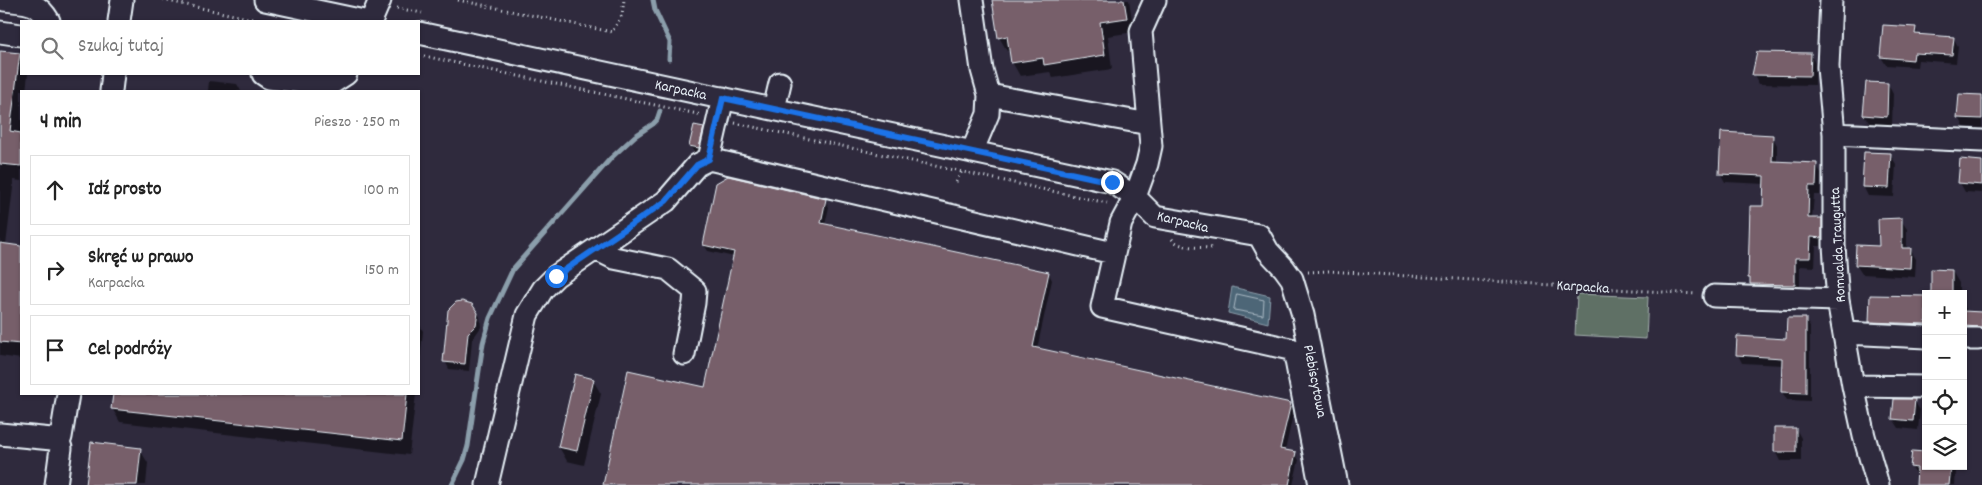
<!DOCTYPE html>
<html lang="pl">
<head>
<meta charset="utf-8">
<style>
  body { margin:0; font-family:Dekko,sans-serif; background:#f6f6f6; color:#222 }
  .controls { position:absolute; right:15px; bottom:15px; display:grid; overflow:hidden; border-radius:0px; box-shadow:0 1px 4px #0004 }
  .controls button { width:45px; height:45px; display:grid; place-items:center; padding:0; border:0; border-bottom:1px solid #e0e0e0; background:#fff; color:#222; font:25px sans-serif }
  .stop { position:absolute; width:15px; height:15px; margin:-11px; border:4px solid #1a73e8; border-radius:50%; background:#fff }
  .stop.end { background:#1a73e8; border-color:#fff; box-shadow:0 1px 5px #0008 }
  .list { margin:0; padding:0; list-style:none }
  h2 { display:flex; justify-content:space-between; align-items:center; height:65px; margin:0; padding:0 20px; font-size:21px }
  h2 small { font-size:16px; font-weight:400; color:#767676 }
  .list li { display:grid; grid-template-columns:32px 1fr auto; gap:15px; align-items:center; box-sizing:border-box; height:70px; margin:0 10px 10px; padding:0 10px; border:1px solid #e0e0e0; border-radius:0px }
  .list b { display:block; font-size:19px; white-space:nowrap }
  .list p { margin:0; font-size:16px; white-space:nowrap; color:#767676 }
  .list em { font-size:16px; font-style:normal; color:#767676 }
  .icon { flex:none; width:28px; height:28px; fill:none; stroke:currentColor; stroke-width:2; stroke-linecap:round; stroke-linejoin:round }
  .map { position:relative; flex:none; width:1982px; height:485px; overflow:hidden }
  .search { position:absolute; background:#fff; box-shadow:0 1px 4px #0004; left:20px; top:20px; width:400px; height:55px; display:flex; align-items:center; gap:12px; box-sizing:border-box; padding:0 18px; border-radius:0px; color:#767676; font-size:19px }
  .panel { position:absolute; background:#fff; box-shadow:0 1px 4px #0004; left:20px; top:90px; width:400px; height:305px; border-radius:0px }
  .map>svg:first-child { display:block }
  .green { fill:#5f6f65; stroke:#a4b0ae }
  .water { fill:#4d6677; stroke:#8b9eab }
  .shadow { fill:#0007 }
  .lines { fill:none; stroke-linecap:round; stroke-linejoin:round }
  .shore { stroke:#aab9c4; stroke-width:1 }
  .stream { stroke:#8b9eab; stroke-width:5 }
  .building { fill:#775f6a; stroke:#e8f1f8 }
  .minor-casing { stroke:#e8f1f8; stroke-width:25 }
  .path { stroke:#e8f1f8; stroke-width:3; stroke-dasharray:1 4; stroke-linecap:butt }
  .minor { stroke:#2f2a3d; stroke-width:21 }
  .route { stroke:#1a73e8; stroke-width:6 }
  .labels { text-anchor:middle; stroke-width:4.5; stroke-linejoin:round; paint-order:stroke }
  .street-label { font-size:15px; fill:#e8f1f8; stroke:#2f2a3d }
</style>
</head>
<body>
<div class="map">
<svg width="1982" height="485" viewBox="0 0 1982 485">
  <rect width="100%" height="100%" fill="#2f2a3d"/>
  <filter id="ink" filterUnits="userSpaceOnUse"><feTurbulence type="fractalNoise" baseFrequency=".02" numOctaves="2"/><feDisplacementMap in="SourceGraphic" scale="10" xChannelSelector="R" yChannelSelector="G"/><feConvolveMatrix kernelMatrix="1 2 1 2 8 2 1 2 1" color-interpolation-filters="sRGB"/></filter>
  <g filter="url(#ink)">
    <!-- green -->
    <path class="green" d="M1577,294L1648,297L1646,339L1575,335Z"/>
    <!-- water -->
    <path class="water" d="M1232,287L1270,296L1268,323L1228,313Z"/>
    <!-- shadow -->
    <path class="shadow" d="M993,0H1129L1134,32L1108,36L1112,69L1053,78L1050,72L1020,76L1012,62L1010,51H1007L999,37Z
      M1915,28L1919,36L1953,38L1958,46L1956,63L1918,60L1917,67L1886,65L1881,57Z
      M0,52L19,54L21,58V74H28L26,91H21V181L14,180L6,245L21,247V359L0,356Z
      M1810,54L1815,63V85L1759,84L1754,75Z
      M209,81L237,84L241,91H208Z
      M1888,84L1893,94L1892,126L1870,124L1864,115Z
      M1982,97V128L1964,127L1959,117Z
      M703,128L708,138L704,157L696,155L690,146Z
      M1772,136L1777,145V163L1816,164L1821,173L1820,195H1814L1812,219H1821L1826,228V246H1816L1815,267L1800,266V294L1756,293L1749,278L1764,208L1765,184L1725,182L1720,173Z
      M1890,154L1896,164L1894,197L1868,196L1863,186Z
      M1982,162V193L1965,192L1960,183Z
      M825,200L829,207L825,225L1049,274L1052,280L1037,349L1290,404L1294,410L1285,451L1295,453L1299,460L1293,485H604L706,389L734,257L708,251L704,245Z
      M1901,220L1907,229V249H1910L1916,259L1915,277L1862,274L1856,265L1880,247Z
      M1952,271L1959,283V294H1932Z
      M1926,298V336L1878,334L1871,321Z
      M462,302H467L475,309L480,317L481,327L472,340L469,371L449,369L445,361Z
      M1963,303L1967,312L1982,314V339H1963Z
      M1805,319L1810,327V401L1787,400L1782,392L1783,365L1742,363L1738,355L1788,340Z
      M419,324L423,331L419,371Z
      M593,380L601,394L584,465L567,461L559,447Z
      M114,394H416L409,455L120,422L112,408Z
      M1914,401L1920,410L1918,430L1899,428L1893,419Z
      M1796,429L1801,438V461H1780L1775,451Z
      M140,450L148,463L146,485H87Z
      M1953,466L1956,472L1955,485H1917V477L1912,467Z"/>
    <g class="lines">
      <!-- shore -->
      <path class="shore" d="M1237,294L1264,300L1263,315L1234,310Z"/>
      <!-- stream -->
      <path class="stream" d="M653,0L655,10L670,42L669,59
        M452,485L464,460L468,446L483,343L490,318L513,269L611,158L635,136L653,124L657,120L660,111"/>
    </g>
    <!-- building -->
    <path class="building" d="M992,0H1124L1127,18L1100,22L1105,55L1044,65L1043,58L1011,63L1007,36L998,38Z
      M1883,25L1916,27L1915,34L1954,37L1952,55L1914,53L1913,60L1880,57Z
      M0,51L20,53L10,131L21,133V166L0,164Z
      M1757,52L1811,53L1810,76L1752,75Z
      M1866,82L1888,83L1887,117L1863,115Z
      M1959,94L1982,95V119L1957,118Z
      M694,125L704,127L699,148L689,146Z
      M1721,132L1773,135L1772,161L1817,163L1816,186H1809L1808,218H1822V238L1811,237L1810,258H1795V285L1750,284V278H1748L1750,206H1763L1764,176L1719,174Z
      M1864,152L1891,153L1889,188L1862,187Z
      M1960,159L1982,161V185L1958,183Z
      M728,176L826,199L821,223L1049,272L1033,347L1291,403L1280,449L1296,452L1289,485H603L628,370L705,387L734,252L703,245L716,183Z
      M1902,218V248H1911L1910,268L1855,265L1856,245L1879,246L1878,219Z
      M0,243L21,246V344L0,342Z
      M1931,269L1952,270V294H1931Z
      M1870,295L1926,296V324L1869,322Z
      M462,301L472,304L478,313L476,325L468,333L465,364L443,362L448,310L456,302Z
      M1963,311L1982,312V327L1963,326Z
      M1787,318H1806V393L1781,392L1782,358L1736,355L1737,336L1786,339Z
      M575,374L594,379L577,451L558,447Z
      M113,394H407L402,441L111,409Z
      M1894,399H1915L1913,421L1892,419Z
      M1774,428H1796V452H1774Z
      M91,442L141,448L137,485H86Z
      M1912,451L1926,452V466H1951L1949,485H1916L1917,468L1910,467Z"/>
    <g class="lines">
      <defs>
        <path id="minor" d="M4,0C25,3 37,0 49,21
          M265,0L364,21
          M972,0L982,70L989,95
          M1155,0L1141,31L1151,146L1147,164L1135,197L1121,223L1102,307L1294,350L1320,485
          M1831,0L1828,67L1834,134V245L1836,275L1838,300L1853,386L1864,436L1878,485
          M119,21L122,0
          M371,21L380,0
          M0,32L21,35
          M419,33L1112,182L1135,197L1155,217L1259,235L1268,251L1284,268L1292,279L1303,315L1337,485
          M263,74L269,78L329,85L346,74
          M111,91L113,74
          M774,109L780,83
          M1834,134L1982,141
          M972,152L988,114L989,95L1149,124
          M709,159L1113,253
          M596,249L614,258L668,269L695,291L694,303L684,354
          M1714,296L1838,300
          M1845,333L1926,337
          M1963,339H1978
          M1853,386L1926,387
          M0,434L52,439L59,442L61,448L56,485
          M59,442L61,437L68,394
          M487,485L527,315L543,289L556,276L666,201L697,165L709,159L723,98"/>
      </defs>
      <!-- minor casing -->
      <use href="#minor" class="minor-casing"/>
      <!-- path -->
      <path class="path" d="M163,0L262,21
        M458,0L612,32L622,15L624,0
        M397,8L422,13
        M419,55L702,115
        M735,123L1107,203
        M956,182L962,171
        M1172,239C1180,249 1201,247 1213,248
        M1308,272L1328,271L1696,294"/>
      <!-- minor -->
      <use href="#minor" class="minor"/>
    </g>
  </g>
  <g class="lines" filter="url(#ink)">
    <!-- route -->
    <path class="route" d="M556,276L666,201L697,165L709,159L723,98L1112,182"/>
  </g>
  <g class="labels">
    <!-- street labels -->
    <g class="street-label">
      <text transform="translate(681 89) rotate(12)" y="5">Karpacka</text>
      <text transform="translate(1183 221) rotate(14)" y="5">Karpacka</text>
      <text transform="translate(1837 245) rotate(-93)" y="5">Romualda Traugutta</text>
      <text transform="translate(1583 286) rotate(4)" y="5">Karpacka</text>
      <text transform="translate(1316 381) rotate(79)" y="5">Plebiscytowa</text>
    </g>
  </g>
</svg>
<div class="controls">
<button>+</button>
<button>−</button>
<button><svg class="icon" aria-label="locate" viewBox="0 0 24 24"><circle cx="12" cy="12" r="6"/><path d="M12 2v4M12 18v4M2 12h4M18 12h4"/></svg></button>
<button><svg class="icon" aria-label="layers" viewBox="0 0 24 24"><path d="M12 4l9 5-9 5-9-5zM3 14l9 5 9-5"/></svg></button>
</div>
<div class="stop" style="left:556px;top:276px"></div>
<div class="stop end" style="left:1112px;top:182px"></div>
<div class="search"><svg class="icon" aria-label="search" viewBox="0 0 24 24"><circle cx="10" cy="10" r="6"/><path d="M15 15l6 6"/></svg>Szukaj tutaj</div>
<section class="panel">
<h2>4 min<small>Pieszo · 250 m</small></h2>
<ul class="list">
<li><svg class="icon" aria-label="ahead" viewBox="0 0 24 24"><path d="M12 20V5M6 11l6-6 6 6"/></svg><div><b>Idź prosto</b></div><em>100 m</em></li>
<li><svg class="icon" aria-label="right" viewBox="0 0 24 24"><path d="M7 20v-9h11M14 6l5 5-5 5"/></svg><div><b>Skręć w prawo</b><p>Karpacka</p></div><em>150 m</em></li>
<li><svg class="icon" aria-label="arrive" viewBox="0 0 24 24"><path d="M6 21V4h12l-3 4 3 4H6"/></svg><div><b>Cel podróży</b></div></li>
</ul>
</section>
</div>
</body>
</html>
